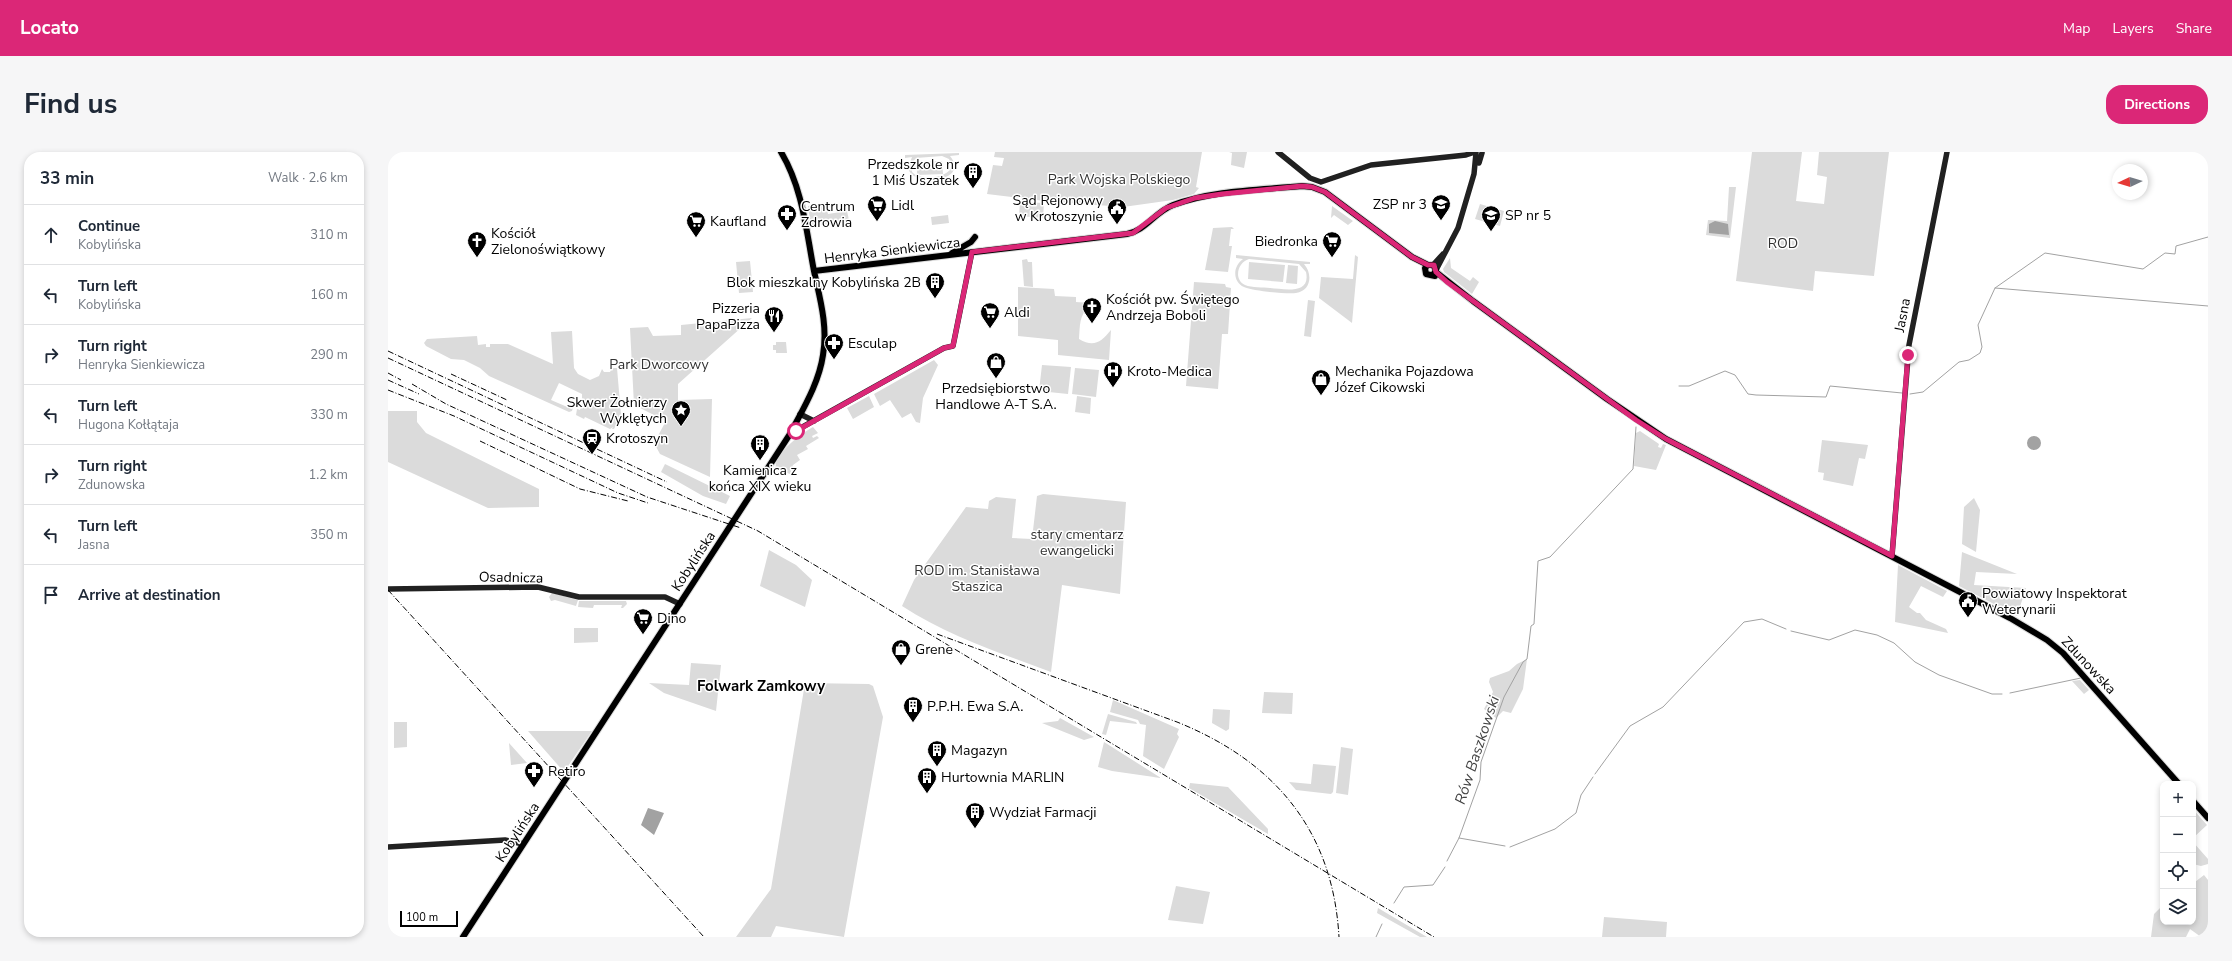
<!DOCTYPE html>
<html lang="en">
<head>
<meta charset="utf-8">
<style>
  body { margin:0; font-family:"Nunito Sans",sans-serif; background:#f6f6f7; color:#1f2937 }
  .controls { position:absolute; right:12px; bottom:12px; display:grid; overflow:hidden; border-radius:8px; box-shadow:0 2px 6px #0003 }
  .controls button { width:36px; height:36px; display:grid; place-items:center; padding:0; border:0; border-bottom:1px solid #e0e1e3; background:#fff; color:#1f2937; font:20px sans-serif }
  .compass { position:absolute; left:1724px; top:12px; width:36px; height:36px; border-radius:50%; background:#fff; box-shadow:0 2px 6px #0003; rotate:266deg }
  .scale { position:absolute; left:12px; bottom:10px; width:58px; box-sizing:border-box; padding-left:4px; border:2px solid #000; border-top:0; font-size:11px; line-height:14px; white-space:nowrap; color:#000; -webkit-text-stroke:3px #fff; paint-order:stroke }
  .stop { position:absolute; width:12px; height:12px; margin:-9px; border:3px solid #db2777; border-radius:50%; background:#fff }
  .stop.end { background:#db2777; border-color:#fff; box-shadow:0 1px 4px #0008 }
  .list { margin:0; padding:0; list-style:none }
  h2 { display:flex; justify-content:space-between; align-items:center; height:52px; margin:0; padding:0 16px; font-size:17px }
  h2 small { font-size:13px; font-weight:400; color:#747a83 }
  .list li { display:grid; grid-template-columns:26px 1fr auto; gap:12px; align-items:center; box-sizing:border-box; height:60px; padding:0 16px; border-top:1px solid #e0e1e3 }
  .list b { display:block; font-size:15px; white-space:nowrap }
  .list p { margin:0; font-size:13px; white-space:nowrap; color:#747a83 }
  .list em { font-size:13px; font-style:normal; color:#747a83 }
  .icon { flex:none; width:22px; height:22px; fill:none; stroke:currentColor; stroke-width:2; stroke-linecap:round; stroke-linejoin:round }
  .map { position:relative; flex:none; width:1820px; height:785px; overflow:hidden; border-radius:16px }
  header { display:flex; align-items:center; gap:24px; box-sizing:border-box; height:56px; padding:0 20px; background:#db2777; color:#fff }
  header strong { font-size:19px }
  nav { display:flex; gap:22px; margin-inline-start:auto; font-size:14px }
  .intro { display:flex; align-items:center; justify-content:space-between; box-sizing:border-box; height:96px; padding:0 24px }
  h1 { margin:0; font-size:28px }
  .button { padding:10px 18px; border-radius:16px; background:#db2777; color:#fff; font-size:14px; font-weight:700 }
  main { display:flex; gap:24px; padding:0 24px }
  aside { flex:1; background:#fff; border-radius:16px; box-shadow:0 2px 6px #0003 }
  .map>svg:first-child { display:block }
  .green { fill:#dbdbdb; fill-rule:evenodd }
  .water { fill:#a2a2a2 }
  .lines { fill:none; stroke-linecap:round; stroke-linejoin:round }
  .stream { stroke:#a2a2a2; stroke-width:1 }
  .primary-casing { stroke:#dbdbdb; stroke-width:8 }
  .secondary { stroke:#212121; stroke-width:5.5 }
  .primary { stroke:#000; stroke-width:6 }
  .rail { stroke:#000; stroke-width:1; stroke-dasharray:6 2 1 2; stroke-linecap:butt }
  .route { stroke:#db2777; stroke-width:5 }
  .labels { text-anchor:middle; stroke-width:3; stroke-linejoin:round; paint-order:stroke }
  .poi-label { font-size:14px; fill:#000; stroke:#fff; text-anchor:start }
  .park-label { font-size:14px; fill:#323232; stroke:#fff }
  .street-label { font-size:14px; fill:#000; stroke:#fff }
  .neighbourhood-label { font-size:15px; font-weight:bold; fill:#000; stroke:#fff }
  .water-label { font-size:15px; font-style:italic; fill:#434343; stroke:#fff }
</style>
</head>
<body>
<header>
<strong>Locato</strong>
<nav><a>Map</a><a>Layers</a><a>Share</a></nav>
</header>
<div class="intro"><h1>Find us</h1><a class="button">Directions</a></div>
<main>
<aside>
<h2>33 min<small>Walk · 2.6 km</small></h2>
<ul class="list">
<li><svg class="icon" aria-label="ahead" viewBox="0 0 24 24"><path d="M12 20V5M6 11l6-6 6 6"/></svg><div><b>Continue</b><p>Kobylińska</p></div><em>310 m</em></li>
<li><svg class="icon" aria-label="left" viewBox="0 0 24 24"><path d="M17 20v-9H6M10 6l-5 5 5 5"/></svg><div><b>Turn left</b><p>Kobylińska</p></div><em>160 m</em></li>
<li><svg class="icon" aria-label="right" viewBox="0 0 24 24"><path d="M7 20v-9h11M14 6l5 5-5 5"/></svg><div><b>Turn right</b><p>Henryka Sienkiewicza</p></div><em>290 m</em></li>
<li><svg class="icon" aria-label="left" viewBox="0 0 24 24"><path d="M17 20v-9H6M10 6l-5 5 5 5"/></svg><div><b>Turn left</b><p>Hugona Kołłątaja</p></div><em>330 m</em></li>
<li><svg class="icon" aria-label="right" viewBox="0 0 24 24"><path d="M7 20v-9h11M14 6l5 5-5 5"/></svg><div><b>Turn right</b><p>Zdunowska</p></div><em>1.2 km</em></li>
<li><svg class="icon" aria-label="left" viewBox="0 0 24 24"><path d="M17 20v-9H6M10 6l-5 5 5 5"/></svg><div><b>Turn left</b><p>Jasna</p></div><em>350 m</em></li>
<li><svg class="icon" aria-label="arrive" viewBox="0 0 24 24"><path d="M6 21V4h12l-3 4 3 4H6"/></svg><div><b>Arrive at destination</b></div></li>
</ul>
</aside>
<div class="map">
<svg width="1820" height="785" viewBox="0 0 1820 785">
  <rect width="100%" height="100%" fill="#fff"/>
  <!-- green -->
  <path class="green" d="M607,0H814L808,35L811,36L806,42L785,48L735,55L657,49L599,42L605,13L614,14L616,6L606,5Z
    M841,0H859L856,16L843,13L844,1Z
    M1364,0H1414L1408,49L1436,52L1439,25L1429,23L1431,0H1501L1486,124L1427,119L1425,139L1348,129Z
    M571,1V3L562,4C583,29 525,37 520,16L524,5L517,6V3ZM554,4L561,7L564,13C562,27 532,29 524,20V11L528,6Z
    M554,9L555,22L529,23V10Z
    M1341,35H1348L1342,86L1318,83L1320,68L1339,69Z
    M632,50L656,51L655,66L631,64Z
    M438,51L440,62L459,59L461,68L423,75L420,54Z
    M1092,52L1116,59L1112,74L1087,67Z
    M944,54L965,69L960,73L946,63L943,66Z
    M560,63L561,71L544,73L543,65Z
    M844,75L846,77H843L841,94H844L840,120L817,118L825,76Z
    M848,103L922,110V112H916C925,122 923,139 908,141C898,142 864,139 856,135C844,129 845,114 855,107L848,106ZM861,107L911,112L918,120C923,143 896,137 882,136C875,135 864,136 857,133C845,127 850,110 861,107Z
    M967,103L970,105L964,171L931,146L933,125L965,127Z
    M1062,106L1063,116L1082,129L1085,125L1091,130L1084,142L1056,120L1055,117Z
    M639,107L640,110H644L645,135L636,134L634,108Z
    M362,109L365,140L351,141L348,110Z
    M861,110L897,113L895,130L860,127Z
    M900,113L910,114L909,132L898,131Z
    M806,130L837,132L838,135L843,136L840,182H834L830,237L798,234Z
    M630,135L666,137L667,144L688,145V150L701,151V155C691,163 692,174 691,187C706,196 713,190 723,178L721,208L670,203V188L630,184Z
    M920,148L927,149L923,185L916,184Z
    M364,166L290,232V248L324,247L322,325L272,302L266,291L278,269L246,253L242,176L260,175L265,184L293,183V173Z
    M184,179L186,216L190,222L202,228L211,224L214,217L216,220H222L224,216H229L233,263L226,277H224L225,275L222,277L197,265L196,267L188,263L189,257L192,258L196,248L194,247V242L171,231L163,248L184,257L185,255L184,259L181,260L101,224L92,216L76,208L63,207L38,194L36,191L39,187L89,184L90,193L98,192V195H102V192H120L165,212L163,180Z
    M388,190H398L399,201H388V198H385V193H388Z
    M546,208L550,213L535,246L532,271L528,270L523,261L514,266L502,248L492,254L486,242Z
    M654,213L683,215L680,242L651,239Z
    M687,216L711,218L708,245L684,242Z
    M481,244L486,255L465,267L459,256Z
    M689,244L703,246L702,262L687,260Z
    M0,259H29V270L38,281L151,337V355L100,356L0,310Z
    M425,275L430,281L424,284L425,286L429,284L431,286L418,294L420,297L409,303L412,308L405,313L402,322L388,317C384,303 414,281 425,275Z
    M1252,279L1271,292L1270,295L1273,296L1275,292L1278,293L1268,318L1246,314L1248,281Z
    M1434,288L1480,293L1477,307L1471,306L1465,334L1435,328L1436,321L1430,320Z
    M277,312L342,344L338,352L315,344L273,320Z
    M655,342L738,350L732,442L674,433L663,520C612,501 560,484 514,454L526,428L578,355L600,357L601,349L608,345L628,347L624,386L644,387L649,344Z
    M1586,346L1592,358L1588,400L1574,392L1576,355Z
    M381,398L408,413L424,428L417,455L372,434Z
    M1574,400L1629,422L1588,420L1586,433L1638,436L1629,464L1571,434Z
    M1510,413L1559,439L1555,445L1533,434L1521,455L1529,461H1532L1538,468L1558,477L1560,481L1507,470Z
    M164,441L190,448L188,454L167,448L163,449L161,445Z
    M191,449H238L239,452L235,456H233L234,453H206L205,456L190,455Z
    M210,476V490L186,491V476Z
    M1139,507L1135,537L1123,561L1115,559L1108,566L1096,557L1105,540L1101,530L1102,526L1121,519L1129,512Z
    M303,511L333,513L328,559L276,541L261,531L301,533Z
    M1692,528L1701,538L1696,542L1684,529Z
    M417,531L481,532L485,534L495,565L456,785L388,774L383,785H348L383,737Z
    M876,540L905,541L904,562L874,561Z
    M725,548L791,577L789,582L791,585L776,617L755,604L758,573L752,572L750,568L722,560Z
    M825,557L842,558L841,577L838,579L824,571Z
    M720,562L748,570L749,572L722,569L718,583L714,582Z
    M672,566L706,585L696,588L654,571L670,569Z
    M6,570H19V595L6,596Z
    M140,579H204L176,620Z
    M716,590L773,626L724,619L710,615Z
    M121,591L139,611L123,613Z
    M953,595L965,597L960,643L948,641Z
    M925,612L948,614L945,640L943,642L908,638L901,630L923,632Z
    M802,631L840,635L880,677V682L801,636Z
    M1805,657L1819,673L1805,686Z
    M1805,690L1820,707V712L1813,714L1805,712Z
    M1816,723L1820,728V785H1813L1802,777L1798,785H1763L1766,762L1775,753V770H1805V728L1807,730Z
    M788,734L822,740L815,772L780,768Z
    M990,756L1039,785H1032L989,761Z
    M1216,765L1279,770L1278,785H1214Z"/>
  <!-- water -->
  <path class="water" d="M1327,69L1340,72L1341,83L1321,81V72Z
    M1639 291a7 7 0 1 1 14 0a7 7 0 1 1-14 0Z
    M260,656L276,661L266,683L253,673Z"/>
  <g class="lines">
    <!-- stream -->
    <path class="stream" d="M1607,136L1820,154
      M1291,234H1301L1337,219L1347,223L1360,242L1368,243L1438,245L1442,234L1514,241
      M1522,242L1535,240L1571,210L1581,208L1592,201L1594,195L1590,173L1607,136L1657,101L1755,117L1777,101L1787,102L1788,94L1820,85
      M1403,479L1441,488L1467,478L1489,483L1506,491L1527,510L1551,523L1604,542H1614
      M1622,541L1693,526
      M1207,622L1242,574L1275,555L1356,470L1374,467L1398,477
      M1071,686L1117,694
      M1122,695L1167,677L1188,661L1193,643L1205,625
      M1059,709L1071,686L1092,628L1093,610L1116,545L1135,510L1139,507L1143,474L1146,472L1150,409L1162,405L1245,317L1248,275
      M1006,751L1016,735L1045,733L1057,715
      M988,785L994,772"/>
    <defs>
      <path id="primary" d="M564,101L583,90L587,85
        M1040,113L1037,116L1038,122L1047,124
        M426,119L739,82C757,79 767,60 785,53C825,38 872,38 914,34L924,35L937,40L1024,105L1040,113H1045L1048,118L1045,123
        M1048,120L1085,149L1219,247L1278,287L1622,466L1659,488L1675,501L1791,632
        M1805,649L1820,666
        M75,785L402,282C415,257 431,231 435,203C440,174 432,147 426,119C418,78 415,37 393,0"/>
    </defs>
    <!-- primary casing -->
    <use href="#primary" class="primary-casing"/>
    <!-- secondary -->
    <path class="secondary" d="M890,0L922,26L933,30L983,13L1078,3L1087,0
      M1091,11L1094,1
      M1045,113L1055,102
      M1048,118L1070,76L1086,22L1088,1
      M412,262L426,269
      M402,282L556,196L565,194L584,100
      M1504,404L1521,193L1559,0
      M0,437L150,435L191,445H277L292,452
      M0,695L117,688L135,692"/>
    <!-- primary -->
    <use href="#primary" class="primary"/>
    <!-- rail -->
    <path class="rail" d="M0,199L279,330
      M0,206L370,379L1046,785
      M0,221L13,228
      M63,222L119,248
      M0,228L31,242
      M24,232L58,252L259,345L353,376
      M0,238L66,264L230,341L260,351
      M92,289L192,337L240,349
      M0,438L316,785
      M549,482L789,570C886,609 945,678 951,785"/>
  </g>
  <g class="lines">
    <!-- route -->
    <path class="route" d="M408,279L556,196L565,194L584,100L745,81L778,56L807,46L834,42L914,34L924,35L937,40L1024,105L1040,113H1046L1048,120L1059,130L1248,268L1278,287L1504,404L1520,203"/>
  </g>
  <!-- icons -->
  <defs>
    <symbol id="building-pin" viewBox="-11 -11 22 30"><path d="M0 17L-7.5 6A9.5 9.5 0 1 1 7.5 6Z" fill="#000" stroke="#fff"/><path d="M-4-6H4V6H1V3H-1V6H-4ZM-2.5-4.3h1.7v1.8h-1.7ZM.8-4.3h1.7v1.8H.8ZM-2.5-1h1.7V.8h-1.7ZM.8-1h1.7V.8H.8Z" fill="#fff"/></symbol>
    <symbol id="school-pin" viewBox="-11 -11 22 30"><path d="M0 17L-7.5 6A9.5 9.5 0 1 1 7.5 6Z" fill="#000" stroke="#fff"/><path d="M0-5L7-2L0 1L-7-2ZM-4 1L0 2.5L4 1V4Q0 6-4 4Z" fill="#fff"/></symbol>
    <symbol id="supermarket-pin" viewBox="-11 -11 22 30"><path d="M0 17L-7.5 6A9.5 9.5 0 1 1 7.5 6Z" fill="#000" stroke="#fff"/><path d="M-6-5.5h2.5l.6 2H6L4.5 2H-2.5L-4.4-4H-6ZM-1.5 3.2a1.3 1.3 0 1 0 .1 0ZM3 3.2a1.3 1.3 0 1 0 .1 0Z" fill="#fff"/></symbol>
    <symbol id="civic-pin" viewBox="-11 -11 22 30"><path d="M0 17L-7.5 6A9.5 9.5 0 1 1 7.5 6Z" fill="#000" stroke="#fff"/><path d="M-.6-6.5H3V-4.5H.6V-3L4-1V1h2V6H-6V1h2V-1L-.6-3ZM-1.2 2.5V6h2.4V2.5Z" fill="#fff"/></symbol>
    <symbol id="pharmacy-pin" viewBox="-11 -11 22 30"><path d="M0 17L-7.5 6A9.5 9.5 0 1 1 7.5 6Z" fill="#000" stroke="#fff"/><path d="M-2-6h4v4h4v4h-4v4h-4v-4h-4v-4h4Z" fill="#fff"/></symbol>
    <symbol id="church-pin" viewBox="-11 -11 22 30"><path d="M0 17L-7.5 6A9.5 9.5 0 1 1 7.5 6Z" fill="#000" stroke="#fff"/><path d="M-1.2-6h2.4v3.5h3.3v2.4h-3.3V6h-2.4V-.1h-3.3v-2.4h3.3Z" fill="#fff"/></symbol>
    <symbol id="restaurant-pin" viewBox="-11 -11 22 30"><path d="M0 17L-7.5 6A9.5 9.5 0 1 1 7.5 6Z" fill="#000" stroke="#fff"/><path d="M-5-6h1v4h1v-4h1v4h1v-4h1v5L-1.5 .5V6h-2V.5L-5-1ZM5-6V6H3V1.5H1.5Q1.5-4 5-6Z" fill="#fff"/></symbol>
    <symbol id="shop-pin" viewBox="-11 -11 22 30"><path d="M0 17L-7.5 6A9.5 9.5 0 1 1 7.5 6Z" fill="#000" stroke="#fff"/><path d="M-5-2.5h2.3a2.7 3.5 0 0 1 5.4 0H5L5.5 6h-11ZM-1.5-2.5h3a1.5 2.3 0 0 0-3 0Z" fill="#fff"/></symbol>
    <symbol id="hospital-pin" viewBox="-11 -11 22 30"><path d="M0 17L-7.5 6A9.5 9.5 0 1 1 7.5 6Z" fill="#000" stroke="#fff"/><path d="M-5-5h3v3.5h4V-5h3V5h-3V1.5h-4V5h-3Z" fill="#fff"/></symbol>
    <symbol id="sight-pin" viewBox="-11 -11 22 30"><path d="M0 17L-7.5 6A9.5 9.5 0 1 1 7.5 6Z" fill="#000" stroke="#fff"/><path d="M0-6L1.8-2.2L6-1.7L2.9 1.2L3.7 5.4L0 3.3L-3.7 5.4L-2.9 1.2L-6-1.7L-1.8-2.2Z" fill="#fff"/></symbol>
    <symbol id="station-pin" viewBox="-11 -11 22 30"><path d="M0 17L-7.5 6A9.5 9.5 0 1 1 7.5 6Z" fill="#000" stroke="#fff"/><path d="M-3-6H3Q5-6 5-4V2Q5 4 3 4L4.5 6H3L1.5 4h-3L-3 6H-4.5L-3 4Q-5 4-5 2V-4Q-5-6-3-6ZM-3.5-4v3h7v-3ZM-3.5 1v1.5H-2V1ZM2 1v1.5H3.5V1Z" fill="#fff"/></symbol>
  </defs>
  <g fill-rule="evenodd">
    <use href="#building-pin" x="574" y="9" width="22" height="30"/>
    <use href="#school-pin" x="1042" y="41" width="22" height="30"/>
    <use href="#supermarket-pin" x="478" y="42" width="22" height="30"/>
    <use href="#civic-pin" x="718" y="45" width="22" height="30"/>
    <use href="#pharmacy-pin" x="388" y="51" width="22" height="30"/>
    <use href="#school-pin" x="1092" y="52" width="22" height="30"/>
    <use href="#supermarket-pin" x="297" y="58" width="22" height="30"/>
    <use href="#church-pin" x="78" y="78" width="22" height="30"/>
    <use href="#supermarket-pin" x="933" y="78" width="22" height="30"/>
    <use href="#building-pin" x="536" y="119" width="22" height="30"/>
    <use href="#church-pin" x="693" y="144" width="22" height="30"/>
    <use href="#supermarket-pin" x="591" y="149" width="22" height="30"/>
    <use href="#restaurant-pin" x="375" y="153" width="22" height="30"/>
    <use href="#pharmacy-pin" x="435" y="180" width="22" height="30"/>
    <use href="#shop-pin" x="597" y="199" width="22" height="30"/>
    <use href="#hospital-pin" x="714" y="208" width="22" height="30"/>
    <use href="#shop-pin" x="922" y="216" width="22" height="30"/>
    <use href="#sight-pin" x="282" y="247" width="22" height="30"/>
    <use href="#station-pin" x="193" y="275" width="22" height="30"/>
    <use href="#building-pin" x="361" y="281" width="22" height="30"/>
    <use href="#civic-pin" x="1569" y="438" width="22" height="30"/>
    <use href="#supermarket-pin" x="244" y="455" width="22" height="30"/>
    <use href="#shop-pin" x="502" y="486" width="22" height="30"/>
    <use href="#building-pin" x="514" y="543" width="22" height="30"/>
    <use href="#building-pin" x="538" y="587" width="22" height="30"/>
    <use href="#pharmacy-pin" x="135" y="608" width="22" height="30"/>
    <use href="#building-pin" x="528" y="614" width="22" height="30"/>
    <use href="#building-pin" x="576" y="649" width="22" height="30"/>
  </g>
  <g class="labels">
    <!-- poi labels -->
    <g class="poi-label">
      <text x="571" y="17" text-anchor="end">Przedszkole nr<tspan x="571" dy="16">1 Miś Uszatek</tspan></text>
      <text x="715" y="53" text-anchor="end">Sąd Rejonowy<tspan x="715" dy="16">w Krotoszynie</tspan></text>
      <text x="1039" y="57" text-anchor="end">ZSP nr 3</text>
      <text x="503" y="58">Lidl</text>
      <text x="413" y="59">Centrum<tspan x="413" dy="16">Zdrowia</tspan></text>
      <text x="1117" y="68">SP nr 5</text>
      <text x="322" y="74">Kaufland</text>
      <text x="103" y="86">Kościół<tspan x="103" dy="16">Zielonoświątkowy</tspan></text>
      <text x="930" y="94" text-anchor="end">Biedronka</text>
      <text x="533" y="135" text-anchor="end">Blok mieszkalny Kobylińska 2B</text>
      <text x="718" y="152">Kościół pw. Świętego<tspan x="718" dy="16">Andrzeja Boboli</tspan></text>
      <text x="372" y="161" text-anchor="end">Pizzeria<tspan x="372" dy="16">PapaPizza</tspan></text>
      <text x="616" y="165">Aldi</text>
      <text x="460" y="196">Esculap</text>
      <text x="739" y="224">Kroto-Medica</text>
      <text x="947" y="224">Mechanika Pojazdowa<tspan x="947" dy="16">Józef Cikowski</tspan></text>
      <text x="608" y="241" text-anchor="middle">Przedsiębiorstwo<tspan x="608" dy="16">Handlowe A-T S.A.</tspan></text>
      <text x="279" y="255" text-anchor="end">Skwer Żołnierzy<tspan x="279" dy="16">Wyklętych</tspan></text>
      <text x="218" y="291">Krotoszyn</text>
      <text x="372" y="323" text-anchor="middle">Kamienica z<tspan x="372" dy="16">końca XIX wieku</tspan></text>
      <text x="1594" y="446">Powiatowy Inspektorat<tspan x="1594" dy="16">Weterynarii</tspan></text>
      <text x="269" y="471">Dino</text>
      <text x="527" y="502">Grene</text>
      <text x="539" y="559">P.P.H. Ewa S.A.</text>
      <text x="563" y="603">Magazyn</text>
      <text x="160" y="624">Retiro</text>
      <text x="553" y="630">Hurtownia MARLIN</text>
      <text x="601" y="665">Wydział Farmacji</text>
    </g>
    <!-- park labels -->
    <g class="park-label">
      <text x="731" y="32">Park Wojska Polskiego</text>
      <text x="1395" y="96">ROD</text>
      <text x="271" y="217">Park Dworcowy</text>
      <text x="689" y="387">stary cmentarz<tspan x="689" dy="16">ewangelicki</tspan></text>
      <text x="589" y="423">ROD im. Stanisława<tspan x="589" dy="16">Staszica</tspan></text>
    </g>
    <!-- street labels -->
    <g class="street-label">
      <text transform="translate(504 98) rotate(-7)" y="5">Henryka Sienkiewicza</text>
      <text transform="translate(1514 163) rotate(-79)" y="5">Jasna</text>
      <text transform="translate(305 409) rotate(-57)" y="5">Kobylińska</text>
      <text transform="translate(123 425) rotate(1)" y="5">Osadnicza</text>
      <text transform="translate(1701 513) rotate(47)" y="5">Zdunowska</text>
      <text transform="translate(129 680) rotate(-57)" y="5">Kobylińska</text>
    </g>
    <!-- neighbourhood labels -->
    <g class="neighbourhood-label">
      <text x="373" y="539">Folwark Zamkowy</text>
    </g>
    <!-- water labels -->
    <g class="water-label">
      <text transform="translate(1089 598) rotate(-72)" y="5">Rów Baszkowski</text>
    </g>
  </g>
</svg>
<div class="controls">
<button>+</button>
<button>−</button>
<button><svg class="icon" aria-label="locate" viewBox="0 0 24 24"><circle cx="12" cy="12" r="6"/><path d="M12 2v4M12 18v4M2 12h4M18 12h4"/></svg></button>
<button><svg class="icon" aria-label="layers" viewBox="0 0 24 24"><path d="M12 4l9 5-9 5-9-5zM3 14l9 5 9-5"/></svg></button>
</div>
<svg class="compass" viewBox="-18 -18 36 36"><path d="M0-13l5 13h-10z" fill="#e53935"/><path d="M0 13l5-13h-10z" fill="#747a83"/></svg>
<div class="scale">100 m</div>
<div class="stop" style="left:408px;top:279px"></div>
<div class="stop end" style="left:1520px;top:203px"></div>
</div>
</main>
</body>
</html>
